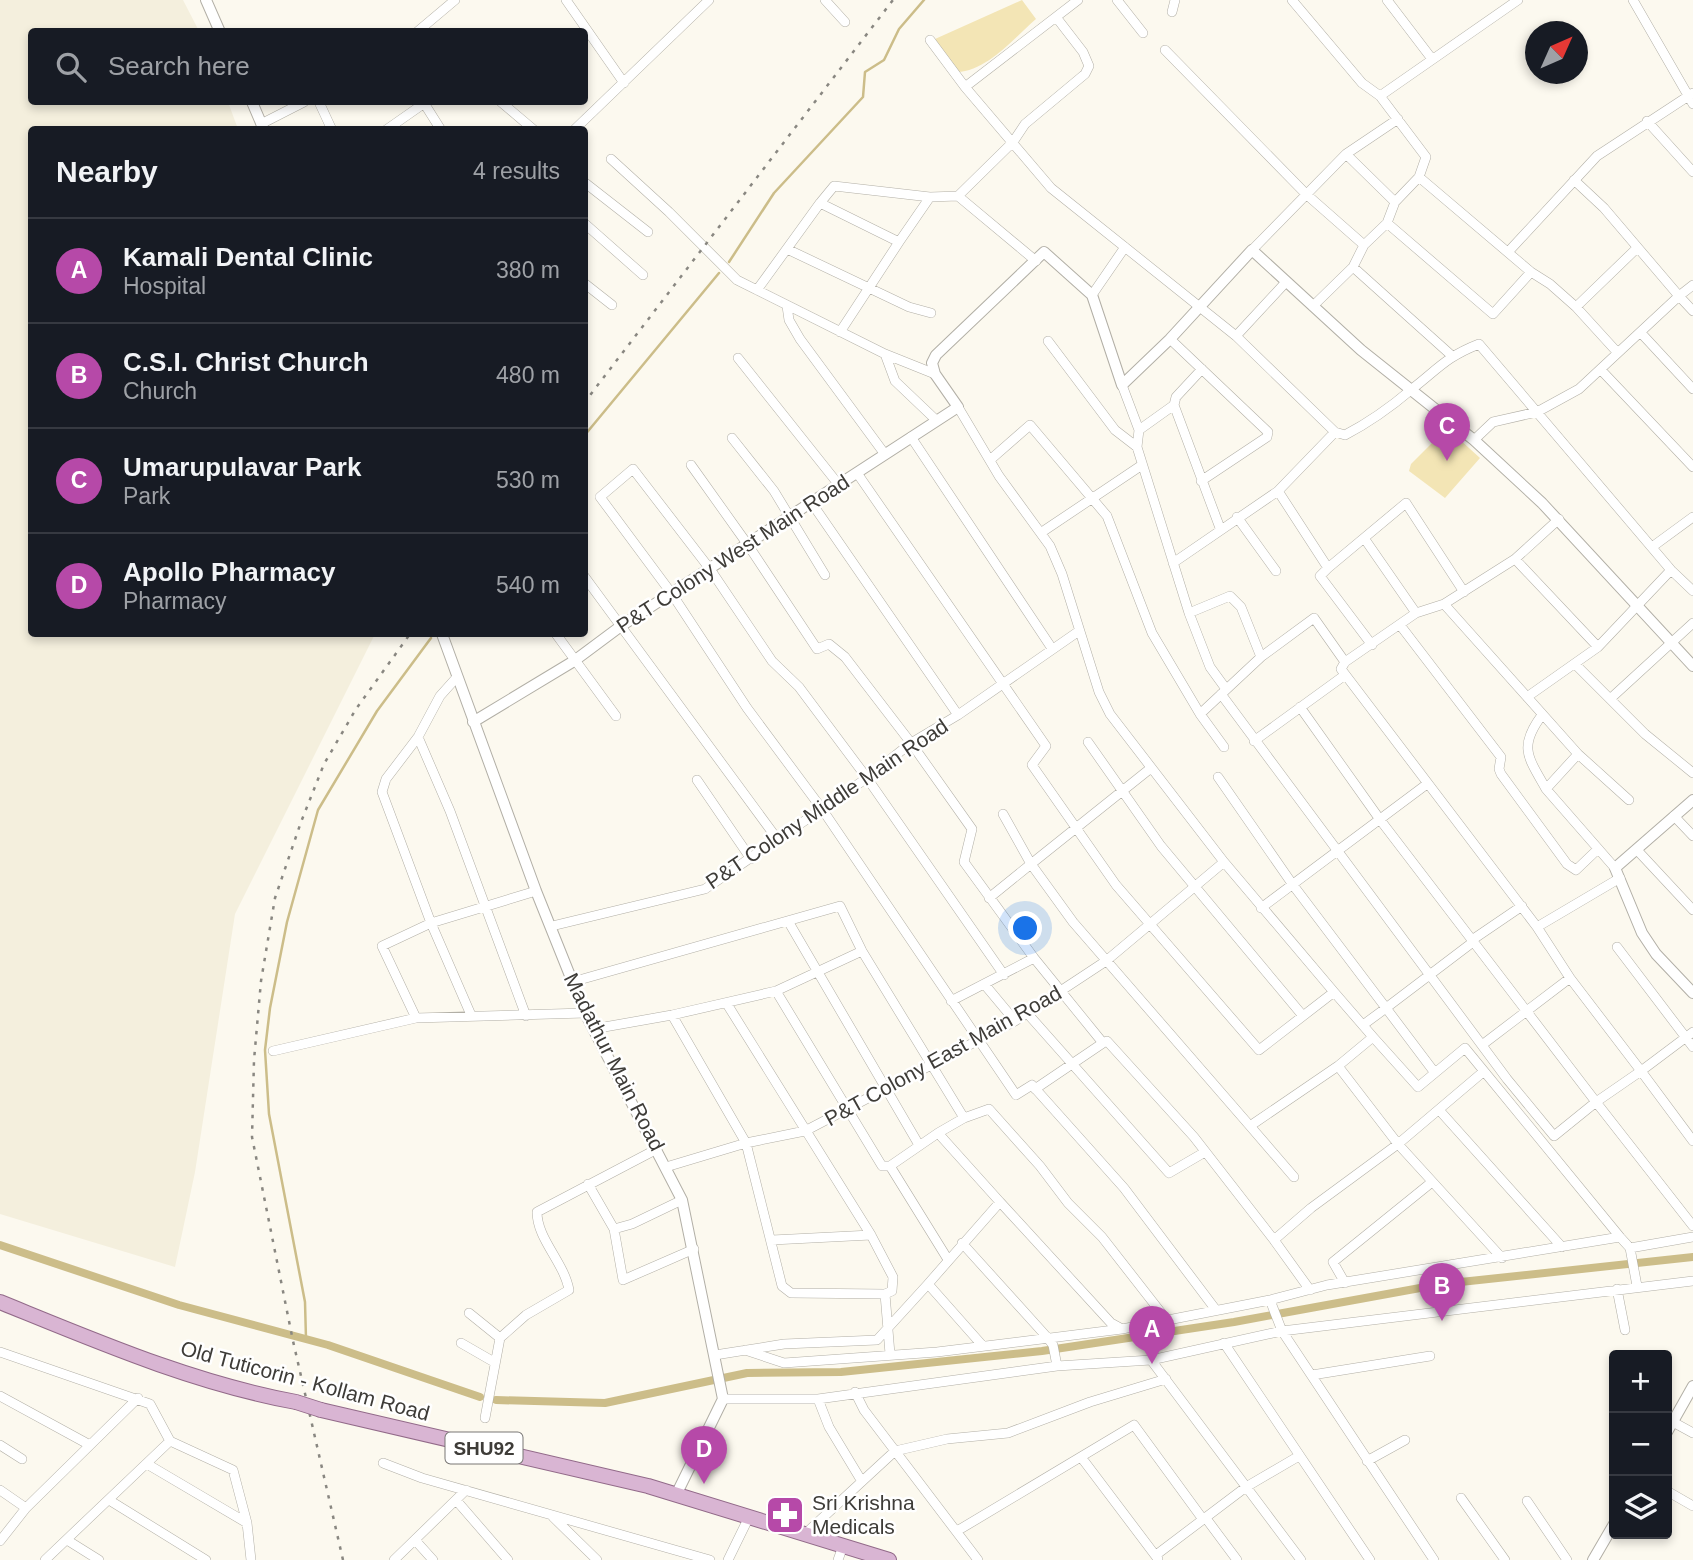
<!DOCTYPE html>
<html lang="en">
<head>
<meta charset="utf-8">
<style>
  body { margin:0; font-family:Arial,sans-serif; background:#20242c; color:#f1f3f6 }
  .controls { position:absolute; right:21px; bottom:21px; display:grid; overflow:hidden; border-radius:7px; box-shadow:0 4px 10px #0003 }
  .controls button { width:63px; height:63px; display:grid; place-items:center; padding:0; border:0; border-bottom:2px solid #363941; background:#171b24; color:#f1f3f6; font:35px sans-serif }
  .compass { position:absolute; left:1525px; top:21px; width:63px; height:63px; border-radius:50%; background:#171b24; box-shadow:0 4px 10px #0003; rotate:45deg }
  .you { position:absolute; left:1026px; top:929px; width:24px; height:24px; margin:-18px; border:5px solid #fff; border-radius:50%; background:#1a73e8; box-shadow:0 0 0 10px #1a73e833 }
  .badge { display:grid; place-items:center; width:46px; height:46px; border-radius:50%; background:#b649a8; color:#fff; font-size:23px; font-weight:700 }
  .pin { position:absolute; translate:-50% -58px; filter:drop-shadow(0 2px 4px #0008) }
  .pin::after { content:''; position:absolute; top:37px; width:24px; height:21px; background:inherit; clip-path:polygon(0 0,100% 0,50% 100%) }
  .list { margin:0; padding:0; list-style:none }
  h2 { display:flex; justify-content:space-between; align-items:center; height:91px; margin:0; padding:0 28px; font-size:30px }
  h2 small { font-size:23px; font-weight:400; color:#9ea1a6 }
  .list li { display:grid; grid-template-columns:46px 1fr auto; gap:21px; align-items:center; box-sizing:border-box; height:105px; padding:0 28px; border-top:2px solid #363941 }
  .list b { display:block; font-size:26px; white-space:nowrap }
  .list p { margin:0; font-size:23px; white-space:nowrap; color:#9ea1a6 }
  .list em { font-size:23px; font-style:normal; color:#9ea1a6 }
  .icon { flex:none; width:38px; height:38px; fill:none; stroke:currentColor; stroke-width:2; stroke-linecap:round; stroke-linejoin:round }
  .map { position:relative; flex:none; width:1693px; height:1560px; overflow:hidden }
  .search { position:absolute; background:#171b24; box-shadow:0 4px 10px #0003; left:28px; top:28px; width:560px; height:77px; display:flex; align-items:center; gap:18px; box-sizing:border-box; padding:0 24px; border-radius:7px; color:#9ea1a6; font-size:26px }
  .panel { position:absolute; background:#171b24; box-shadow:0 4px 10px #0003; left:28px; top:126px; width:560px; height:511px; border-radius:7px }
  .map>svg:first-child { display:block }
  .built { fill:#f4efdd }
  .green { fill:#f3e5b5 }
  .lines { fill:none; stroke-linecap:round; stroke-linejoin:round }
  .stream { stroke:#ccbd89; stroke-width:2.5 }
  .canal { stroke:#ccbd89; stroke-width:8 }
  .minor-casing { stroke:#b2afa6; stroke-width:10 }
  .tertiary-casing { stroke:#b2afa6; stroke-width:12 }
  .primary-casing { stroke:#926a89; stroke-width:16 }
  .minor { stroke:#fff; stroke-width:9 }
  .tertiary { stroke:#fff; stroke-width:10 }
  .primary { stroke:#d9b5d3; stroke-width:14 }
  .rail { stroke:#898781; stroke-width:2.5; stroke-dasharray:3.5 7; stroke-linecap:butt }
  .primary-bridge-casing { stroke:#926a89; stroke-width:16; stroke-linecap:butt }
  .primary-bridge { stroke:#d9b5d3; stroke-width:14 }
  .labels { text-anchor:middle; stroke-width:5; stroke-linejoin:round; paint-order:stroke }
  .shield { fill:#fff; stroke:#787674; stroke-width:2 }
  .shield-label { font-size:19px; font-weight:bold; fill:#3e3c38 }
  .street-label { font-size:21px; fill:#3e3c38; stroke:#fff }
  .poi-label { font-size:21px; fill:#3e3c38; stroke:#fff; text-anchor:start }
</style>
</head>
<body>
<div class="map">
<svg width="1693" height="1560" viewBox="0 0 1693 1560">
  <rect width="100%" height="100%" fill="#fcf9ef"/>
  <!-- built -->
  <path class="built" d="M0,0H183L199,31L32,32V102H228L238,129L32,130V634H375L235,914L195,1172L175,1267L0,1214Z"/>
  <!-- green -->
  <path class="green" d="M1022,0L1036,19C1013,39 987,71 957,72L935,39Z
    M1447,428L1480,458L1445,498L1409,471L1411,464Z"/>
  <g class="lines">
    <!-- stream -->
    <path class="stream" d="M729,262L774,193L863,97L865,72L884,60L899,29L924,0
      M584,436L719,273
      M306,1339L305,1302L269,1114L265,1050L270,1008L287,922L318,810L377,711L431,638"/>
    <!-- canal -->
    <path class="canal" d="M0,1245L179,1305L328,1345L480,1397
      M496,1400L605,1403L747,1373L841,1372L1042,1351L1234,1322L1442,1284L1693,1257"/>
    <defs>
      <path id="minor" d="M566,0L624,83
        M825,0L845,22
        M1117,0L1143,33
        M1292,0L1362,83L1380,96L1426,157L1419,177L1395,202L1387,223L1364,245L1353,267L1313,306
        M1387,0L1432,59
        M1633,0L1693,104
        M1172,12L1175,0
        M417,32L455,0
        M930,40L965,87L1051,188L1236,336L1335,432L1345,435C1368,423 1392,406 1412,389C1439,368 1446,357 1479,344L1671,570L1693,591
        M1165,50L1306,194L1364,245
        M965,87L1078,0
        M1380,96L1518,0
        M319,102L332,130
        M501,102L534,130
        M424,103L441,130
        M1647,121L1693,172
        M261,124L304,102
        M386,130L426,102
        M574,130L709,0
        M1346,154L1398,119
        M611,159L669,212L737,280L885,354
        M1419,177L1531,272L1550,284L1576,307L1617,352
        M584,182L648,232
        M958,196L1036,261
        M820,203L834,186L930,197
        M584,223L643,275
        M1387,223L1493,314L1531,272
        M899,242L930,197L958,196L1013,142L1025,124L1085,74L1089,66L1083,52L1056,17
        M787,249L909,307L931,313
        M1252,250L1346,154L1395,202
        M1509,251L1597,156L1693,93
        M1353,267L1451,355
        M584,283L612,305
        M1693,285L1679,296L1693,311
        M757,290L820,203L899,242L840,332
        M1092,295L1125,247
        M787,306L789,320L800,339L884,453
        M1576,307L1636,249
        M1641,333L1693,389
        M1236,336L1286,282
        M1170,339L1268,432L1267,437L1201,481
        M1048,341L1115,430L1137,447
        M738,358L839,485
        M1601,370L1693,467
        M935,374L885,354L895,381L936,420
        M1122,385L1139,430L1137,447L1189,613L1210,667L1226,689
        M1174,405L1176,397L1202,369
        M1139,430L1174,405L1220,528
        M1335,432L1278,491L1328,568L1406,503L1464,592
        M911,437L1051,647
        M732,438L774,491L825,575
        M1474,440L1493,422L1537,412L1579,389L1679,296L1604,208L1574,180
        M990,460L1030,425L1107,516L1152,633L1200,714L1224,747
        M691,465L748,545L817,649L829,644L845,657L911,743L972,829L964,862L1034,958L1103,1043L1107,1041L1194,1137L1274,1240L1311,1208L1398,1144L1502,1258
        M857,473L1046,746L1032,765L1116,885L1259,1050L1334,992L1224,862L1110,714L1099,692L1062,574L1050,546L999,476L958,407
        M811,502L958,715
        M1237,517L1276,571
        M1042,532L1142,465
        M1364,538L1416,613
        M1652,547L1693,517
        M1515,559L1598,647
        M1173,563L1278,491
        M1328,568L1320,576L1372,645
        M584,576L778,840
        M1444,604L1515,559L1559,519
        M1189,613L1230,596L1241,607L1261,657
        M1400,625L1501,757L1499,769L1501,774L1567,864L1576,870L1598,849
        M556,634L616,716
        M1576,665L1645,734L1693,773
        M457,677L440,696L418,737L386,779L382,792L431,923L471,1015
        M1221,694L1507,1079L1554,1136L1596,1102L1381,821L1300,707
        M1527,697L1598,647L1671,570
        M1610,699L1693,623
        M1200,714L1261,657L1314,618L1345,662
        M1542,715C1518,747 1528,757 1546,789
        M418,737L450,811L526,1016
        M1254,741L1345,675
        M1088,742L1161,846L1303,1016
        M1578,754L1629,800
        M1151,768L1031,864L1073,922L1250,1126L1338,1066L1373,1037L1334,992
        M1218,777L1293,885L1386,1008L1473,942
        M697,780L751,859
        M1674,816L1693,836
        M1637,850L1693,910
        M989,898L1031,864L1003,814
        M1261,908L1427,784
        M788,921L919,1145
        M552,926L705,889L867,778L911,743L958,715L1079,631
        M1537,927L1620,878
        M1472,940L1522,906
        M1617,947L1693,1047
        M1004,975L867,778L799,687L772,661L710,569L633,469L600,497L672,594L747,708L822,809L1016,1095L1032,1085L1124,1188L1216,1310
        M1570,978L1537,927L1341,669L1345,662L1416,613L1444,604L1578,754L1546,789L1615,868
        M572,982L840,906L862,951L964,1118L938,1133
        M985,985L1015,1021
        M776,991L882,1166H890L938,1133L1000,1202L928,1284L982,1345
        M951,1001L1034,958
        M1027,1013L1169,1173L1205,1152
        M672,1015L746,1143L782,1286L791,1293L885,1294L892,1291L893,1277L871,1235L727,1004
        M416,1018L382,946L431,923L536,891
        M1363,1025L1386,1008L1435,1073
        M593,1029L672,1015L776,991L862,951
        M1693,1032L1641,1071L1693,1141
        M1373,1037L1418,1087L1465,1048L1620,1237
        M1482,1045L1570,978L1641,1071L1596,1102L1693,1226
        M273,1051L416,1018L585,1013
        M1338,1066L1398,1144L1483,1072
        M1035,1089L1103,1043
        M1440,1111L1562,1247
        M964,1118L989,1109L1040,1166L1068,1203L1102,1237L1166,1319
        M1250,1126L1294,1177
        M890,1166L947,1258
        M666,1167L746,1143L805,1131L1015,1021L1106,961L1224,862
        M588,1184L614,1229L632,1224L682,1200
        M1000,1202L1111,1323L1122,1329
        M614,1229L623,1280L694,1249
        M772,1240L871,1235
        M1274,1240L1310,1290
        M962,1243L1046,1336L1053,1345L1057,1366
        M1345,1283L1333,1262L1432,1182
        M1637,1286L1630,1248L1693,1237
        M1617,1289L1625,1330
        M885,1294L890,1354
        M1270,1300L1282,1331L1434,1560
        M469,1313L500,1338
        M461,1343L494,1362
        M1224,1343L1370,1560
        M745,1350L784,1363L937,1352L1122,1329L1270,1300L1327,1285L1620,1237L1630,1248
        M0,1352L150,1404L170,1441L233,1470L247,1523L251,1560
        M715,1355L784,1344L877,1340L928,1284
        M1151,1360L1301,1560
        M1312,1375L1430,1356
        M855,1392L864,1410L978,1560
        M0,1396L88,1444
        M723,1399H818L1057,1366L1151,1360L1282,1331L1693,1281
        M818,1399L829,1427L861,1480
        M485,1418L500,1338L526,1315L569,1290C564,1262 537,1239 537,1212L657,1149
        M1673,1422L1693,1433
        M0,1445L22,1459
        M1081,1457L1158,1559
        M1367,1461L1405,1440
        M383,1463L422,1478L710,1560
        M147,1464L247,1523
        M0,1490L26,1508
        M1667,1491L1693,1506
        M1461,1498L1505,1560
        M109,1500L206,1560
        M456,1500L508,1560
        M1527,1501L1567,1560
        M553,1517L597,1560
        M1205,1517L1237,1560
        M957,1531L1134,1425L1202,1518
        M805,1534L895,1451L947,1439L1008,1433L1090,1402L1166,1379
        M67,1540L99,1560
        M415,1540L433,1560
        M0,1541L26,1508L138,1398
        M1156,1555L1246,1487L1299,1456
        M45,1560L170,1441
        M394,1560L466,1490
        M728,1560L749,1517
        M838,1560L843,1546"/>
      <path id="tertiary" d="M206,0L220,32
        M252,102L264,130
        M442,634L536,891L585,1013L682,1200L723,1399L677,1493
        M473,722L574,661L621,626L958,407L935,374L932,363L936,355L1044,252L1092,295L1122,385L1170,339L1252,250L1361,350L1474,440L1542,503L1693,666
        M1693,800L1615,868L1642,933L1656,954L1693,993
        M1667,1432L1693,1386
        M1593,1560L1614,1524"/>
      <path id="primary" d="M0,1302C96,1341 193,1383 296,1402
        M321,1410L648,1486L889,1560"/>
    </defs>
    <!-- minor casing -->
    <use href="#minor" class="minor-casing"/>
    <!-- tertiary casing -->
    <use href="#tertiary" class="tertiary-casing"/>
    <!-- primary casing -->
    <use href="#primary" class="primary-casing"/>
    <!-- minor -->
    <use href="#minor" class="minor"/>
    <!-- tertiary -->
    <use href="#tertiary" class="tertiary"/>
    <!-- primary -->
    <use href="#primary" class="primary"/>
    <!-- rail -->
    <path class="rail" d="M584,403L893,0
      M343,1560L293,1341L252,1137L254,1060L261,981L275,898L301,822L324,764L356,709L410,634"/>
    <defs>
      <path id="primary-bridge" d="M296,1402L321,1410"/>
    </defs>
    <!-- primary-bridge casing -->
    <use href="#primary-bridge" class="primary-bridge-casing"/>
    <!-- primary-bridge -->
    <use href="#primary-bridge" class="primary-bridge"/>
  </g>
  <!-- icons -->
  <defs>
    <symbol id="pharmacy-square" viewBox="-11 -11 22 22"><rect x="-9" y="-9" width="18" height="18" rx="4" fill="#b649a8" stroke="#fff"/><path d="M-2-6h4v4h4v4h-4v4h-4v-4h-4v-4h4Z" fill="#fff"/></symbol>
  </defs>
  <g fill-rule="evenodd">
    <use href="#pharmacy-square" x="763" y="1493" width="44" height="44"/>
  </g>
  <g class="labels">
    <!-- shield labels -->
    <rect class="shield" x="445.5" y="1432.5" width="77" height="31" rx="5"/>
    <g class="shield-label">
      <text x="484" y="1455">SHU92</text>
    </g>
    <!-- street labels -->
    <g class="street-label">
      <text transform="translate(733 554) rotate(-33)" y="7">P&amp;T Colony West Main Road</text>
      <text transform="translate(827 804) rotate(-34)" y="7">P&amp;T Colony Middle Main Road</text>
      <text transform="translate(943 1056) rotate(-29)" y="7">P&amp;T Colony East Main Road</text>
      <text transform="translate(614 1062) rotate(63)" y="7">Madathur Main Road</text>
      <text transform="translate(305 1381) rotate(15)" y="7">Old Tuticorin - Kollam Road</text>
    </g>
    <!-- poi labels -->
    <g class="poi-label">
      <text x="812" y="1510">Sri Krishna<tspan x="812" dy="24">Medicals</tspan></text>
    </g>
  </g>
</svg>
<div class="controls">
<button>+</button>
<button>−</button>
<button><svg class="icon" aria-label="layers" viewBox="0 0 24 24"><path d="M12 4l9 5-9 5-9-5zM3 14l9 5 9-5"/></svg></button>
</div>
<svg class="compass" viewBox="-18 -18 36 36"><path d="M0-13l5 13h-10z" fill="#e53935"/><path d="M0 13l5-13h-10z" fill="#9ea1a6"/></svg>
<div class="you"></div>
<div class="pin badge" style="left:1152px;top:1364px">A</div>
<div class="pin badge" style="left:1442px;top:1321px">B</div>
<div class="pin badge" style="left:1447px;top:461px">C</div>
<div class="pin badge" style="left:704px;top:1484px">D</div>
<div class="search"><svg class="icon" aria-label="search" viewBox="0 0 24 24"><circle cx="10" cy="10" r="6"/><path d="M15 15l6 6"/></svg>Search here</div>
<section class="panel">
<h2>Nearby<small>4 results</small></h2>
<ul class="list">
<li><span class="badge">A</span><div><b>Kamali Dental Clinic</b><p>Hospital</p></div><em>380 m</em></li>
<li><span class="badge">B</span><div><b>C.S.I. Christ Church</b><p>Church</p></div><em>480 m</em></li>
<li><span class="badge">C</span><div><b>Umarupulavar Park</b><p>Park</p></div><em>530 m</em></li>
<li><span class="badge">D</span><div><b>Apollo Pharmacy</b><p>Pharmacy</p></div><em>540 m</em></li>
</ul>
</section>
</div>
</body>
</html>
